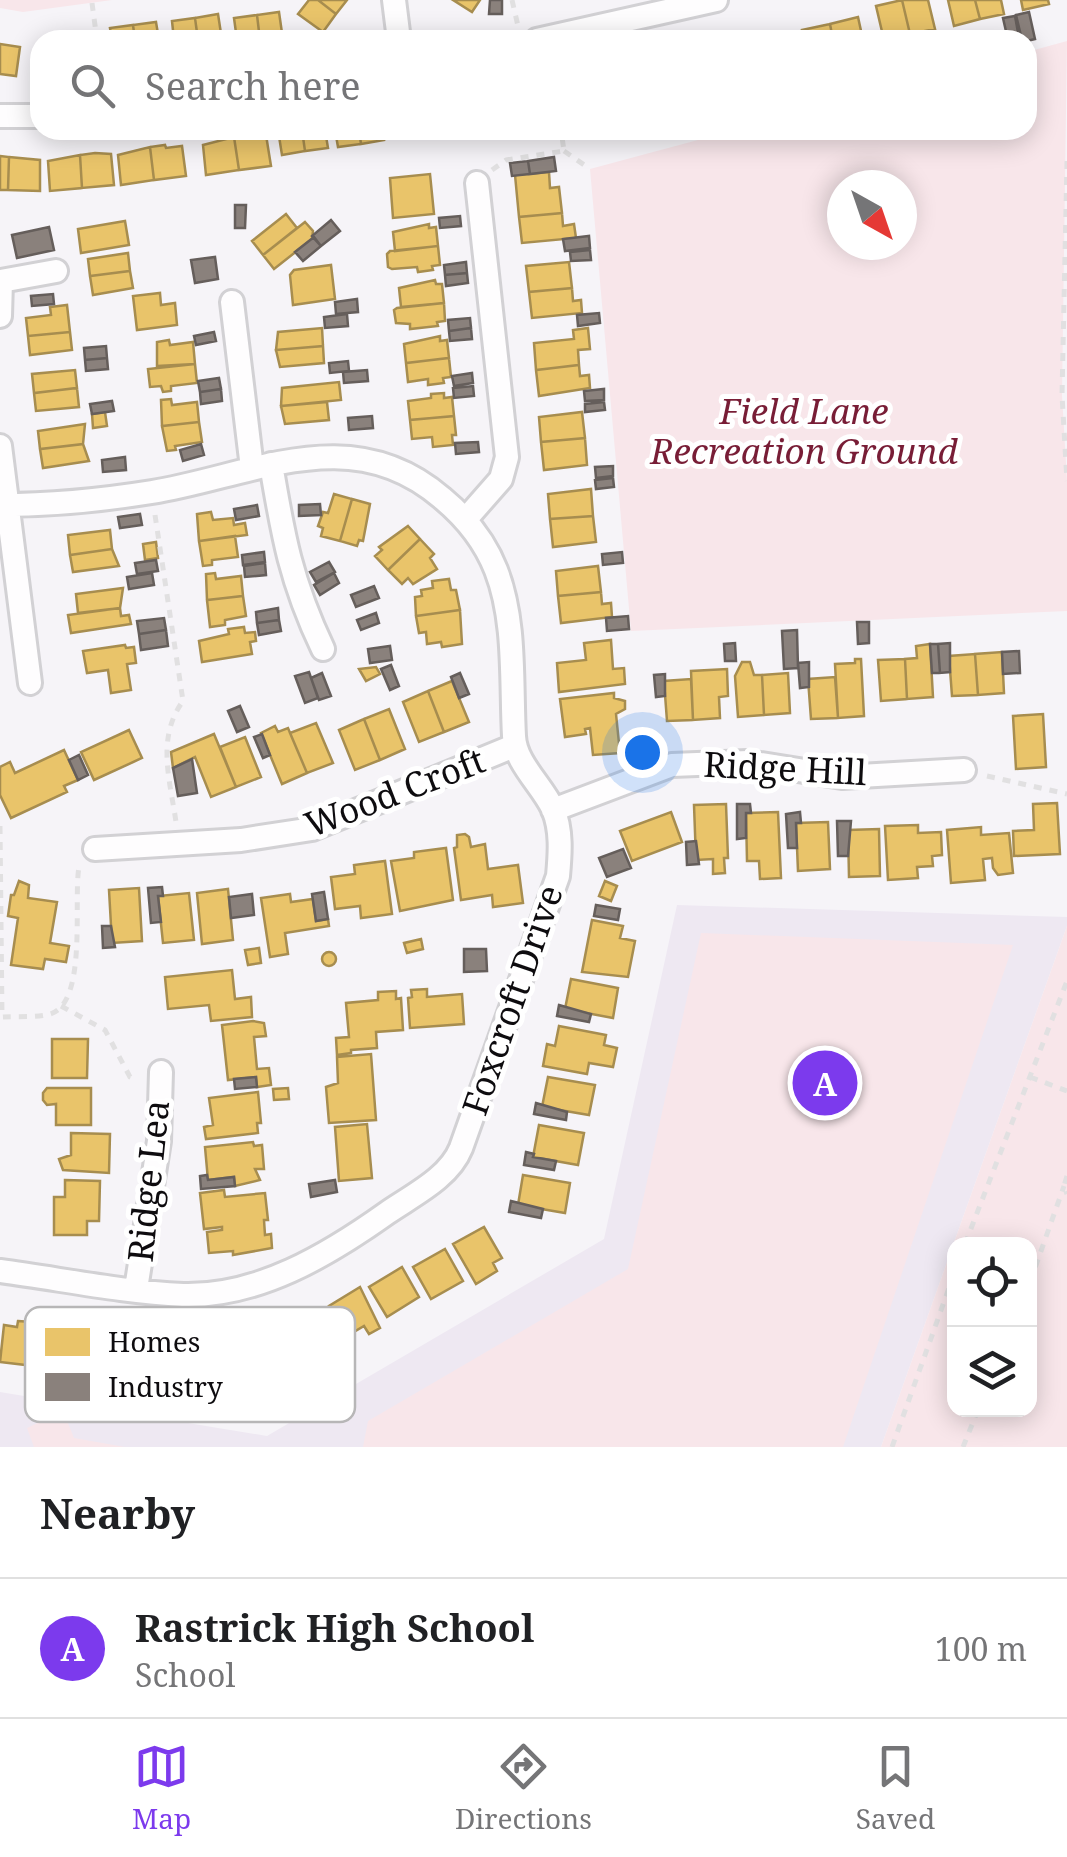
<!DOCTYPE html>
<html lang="en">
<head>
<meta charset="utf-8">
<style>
  body { margin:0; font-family:"Noto Serif",serif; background:#f2f2f2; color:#202124 }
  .controls { position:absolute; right:30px; bottom:30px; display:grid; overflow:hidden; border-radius:20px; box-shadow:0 5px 25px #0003 }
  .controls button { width:90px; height:90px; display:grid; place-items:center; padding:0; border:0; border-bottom:2px solid #e0e0e0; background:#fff; color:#202124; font:50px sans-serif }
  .compass { position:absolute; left:827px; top:170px; width:90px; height:90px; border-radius:50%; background:#fff; box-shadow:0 5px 25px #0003; rotate:140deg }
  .you { position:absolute; left:642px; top:752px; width:35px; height:35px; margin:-25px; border:8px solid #fff; border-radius:50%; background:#1a73e8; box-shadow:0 0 0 15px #1a73e833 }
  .badge { display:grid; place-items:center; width:65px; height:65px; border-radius:50%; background:#7c3aed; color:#fff; font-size:32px; font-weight:700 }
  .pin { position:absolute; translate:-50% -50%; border:5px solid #fff; box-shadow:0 2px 10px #0006 }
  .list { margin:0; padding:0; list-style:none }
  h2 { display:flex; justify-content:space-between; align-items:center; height:130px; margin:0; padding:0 40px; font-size:42px }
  h2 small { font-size:32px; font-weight:400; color:#757577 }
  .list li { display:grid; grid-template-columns:65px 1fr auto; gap:30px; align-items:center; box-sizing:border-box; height:140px; padding:0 40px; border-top:2px solid #e0e0e0 }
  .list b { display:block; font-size:38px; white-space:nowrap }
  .list p { margin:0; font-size:32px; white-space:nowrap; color:#757577 }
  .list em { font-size:32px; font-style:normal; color:#757577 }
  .icon { flex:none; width:55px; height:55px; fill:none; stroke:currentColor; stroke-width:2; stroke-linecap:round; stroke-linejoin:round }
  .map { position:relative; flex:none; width:1067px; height:1447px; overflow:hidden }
  .search { position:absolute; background:#fff; box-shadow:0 5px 25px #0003; left:30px; right:30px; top:30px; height:110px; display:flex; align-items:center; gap:25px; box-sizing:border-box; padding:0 35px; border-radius:30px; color:#757577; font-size:38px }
  .sheet { height:270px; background:#fff }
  nav { display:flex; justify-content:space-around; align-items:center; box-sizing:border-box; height:140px; border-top:2px solid #e0e0e0; background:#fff; font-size:28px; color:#757577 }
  nav a { display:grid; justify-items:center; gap:5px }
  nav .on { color:#7c3aed }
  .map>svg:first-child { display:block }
  .built { fill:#eee8f2 }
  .green { fill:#f8e6ea; fill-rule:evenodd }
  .homes { fill:#e9c46a; stroke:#a78d4f; stroke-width:2.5 }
  .industry { fill:#8a817c; stroke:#655e5b; stroke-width:2.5 }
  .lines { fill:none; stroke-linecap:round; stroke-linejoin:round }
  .minor-casing { stroke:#d2d1d4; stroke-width:28 }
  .path { stroke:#e1e0e1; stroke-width:5; stroke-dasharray:8 8; stroke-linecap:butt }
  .minor { stroke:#fefdfe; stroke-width:22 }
  .labels { text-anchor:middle; stroke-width:10; stroke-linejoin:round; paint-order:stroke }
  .park-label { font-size:35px; font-style:italic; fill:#781d36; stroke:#fff }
  .street-label { font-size:35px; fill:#0e0c0f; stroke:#fff }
  .key { fill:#fff; stroke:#b7b6b7; stroke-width:2.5 }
  .key-label { font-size:28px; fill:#0e0c0f }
</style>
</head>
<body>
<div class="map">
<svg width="1067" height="1447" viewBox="0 0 1067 1447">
  <rect width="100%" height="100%" fill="#f6f4f8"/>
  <!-- built -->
  <path class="built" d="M677,905L1067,917V926L881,1447H0V1392L267,1436L604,1239Z"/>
  <!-- green -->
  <path class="green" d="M0,0H112L23,12L0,8Z
    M1067,41L1062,395L1067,481V611L631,631L590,169L735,130H1027V52ZM842,185H902V245H842Z
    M1067,926V1447H881ZM954,1244H1030V1410H954Z
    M701,933L1013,945L843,1447H363L368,1421L628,1269Z
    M63,1411L74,1438L125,1447H34L27,1428Z"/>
  <!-- homes -->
  <path class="homes" d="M309,0H318L336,14L323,32L298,14Z
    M318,0H347L336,14Z
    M453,0H480L472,12Z
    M902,0H928L935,29L910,34Z
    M902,0L910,34L884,40L876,6Z
    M948,0H975L980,19L954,26Z
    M975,0H1001L1004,14L980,19Z
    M1021,0H1048L1049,4L1023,10Z
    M279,12L283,40H260L257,15Z
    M218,14L222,40H198L195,18Z
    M257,15L260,40H237L234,18Z
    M858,17L863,40H833L830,24Z
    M195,18L198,40H174L172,21Z
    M156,22L159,40H135L133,25Z
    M830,24L833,40H804L802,30Z
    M133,25L135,40H112L110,28Z
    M0,44L20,47L16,76L0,74Z
    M278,130H302L305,151L282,155Z
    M302,130H325L328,148L305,151Z
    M335,130H359L361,144L338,147Z
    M359,130H382L384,140L361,144Z
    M392,130H415L416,135L393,138Z
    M250,135V137L266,135L271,166L239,170L234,137Z
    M234,137L239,170L206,175L203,145Z
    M165,145L166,148L182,146L186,176L154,180L150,147Z
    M150,147L154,180L121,185L118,155Z
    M95,153L111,154L114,185L82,188L80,155Z
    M80,155L82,188L50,191L48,161Z
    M0,156L9,157L8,190H0Z
    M9,157L40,160V191L8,190Z
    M549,172L550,188L559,187L562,213L519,217L515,175Z
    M430,174L434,214L393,218L390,178Z
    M562,213L563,226L574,224L576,238L522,243L519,217Z
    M286,214L297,228L263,255L252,241Z
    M125,221L129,245L81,253L78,229Z
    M305,222L313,231L312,239L274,269L263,255Z
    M429,224V228L436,227L438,246L395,251L393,232Z
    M438,246L440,265L432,266L433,270L418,272L417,267L392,269L388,267L387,254L390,251Z
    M128,253L130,271L90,276L88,259Z
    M569,262L572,288L529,292L526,266Z
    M331,265L335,299L293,305L290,275L294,270Z
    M130,271L133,288L93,295L90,276Z
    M435,280L436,284H442L444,303L401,307L399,288Z
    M572,288L573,301L581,300L582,313L532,318L529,292Z
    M160,293L161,305L175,303L177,325L137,330L133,296Z
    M444,303L445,321L437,322L438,326L410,329V324L396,323L394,310L397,308Z
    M67,305L70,332L28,336L26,318L51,315L50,307Z
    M322,328L323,346L276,350L278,332Z
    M588,328L590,349L578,350L579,365L536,370L534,343L574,339L573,330Z
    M70,332L72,350L30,355L28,336Z
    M440,336V341L447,340L449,358L406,363L404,344Z
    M169,340L170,345L193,342L195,364L157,366V342Z
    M323,346L324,363L280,367L276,350Z
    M449,358L451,377L443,378L444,383L428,385V379L408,382L406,363Z
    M195,364L197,383L171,386V391L163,392L161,386L150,387L148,369Z
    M579,365L580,376L589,375L590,388L539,396L536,370Z
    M75,370L77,388L34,393L32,374Z
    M339,382L341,400L281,406L282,388Z
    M77,388L79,407L36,411L34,393Z
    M444,393V398L452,397L454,416L410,420L408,401L431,398V394Z
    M171,399L172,405L197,402L199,422L162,426L161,400Z
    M327,402L329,420L285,424L281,406Z
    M105,412L107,426L93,428L92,414Z
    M582,412L585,438L541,442L539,417Z
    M454,416L456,435H452L453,445L433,447L432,437L412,439L410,420Z
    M199,422L202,442L175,446L176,450L167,451L162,426Z
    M85,424L83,444L40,449L38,431Z
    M585,438L587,465L544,470L541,442Z
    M83,444L89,461L43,468L40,449Z
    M591,489L593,516L550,519L548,494Z
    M334,494L352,499L340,541L321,536L323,528L318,526L323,512L328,513Z
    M352,499L370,504L363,541L359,540L357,546L340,541Z
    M211,512L213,520L233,518L234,525L245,523L247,535L199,541L197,514Z
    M593,516L596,542L553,547L550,519Z
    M408,526L420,539L388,570L375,556L382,550L379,547Z
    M110,530L112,549L70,555L68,535Z
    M235,536L238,557L212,560V565L203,566L199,541Z
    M420,539L434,554L430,558L437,569L413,584L408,578L402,584L388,570Z
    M156,542L158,558L145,560L143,544Z
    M112,549L119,566L73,572L70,555Z
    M598,566L601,592L558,596L556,571Z
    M215,573L216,579L241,576L243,596L207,600L206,574Z
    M449,579L451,590H456L460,610L416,616L415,597L422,596L421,590L433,588L432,581Z
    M123,588L120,608L78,613L76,594Z
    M601,592L602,604L611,603L612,617L561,623L558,596Z
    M243,596L246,616L225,620V625L210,627L207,600Z
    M120,608L121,616L129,615L131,624L71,633L68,615Z
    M460,610L462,644L442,647L441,642L427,644L426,632L419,633L416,616Z
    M244,627L245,633L255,632L256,641L250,642L252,654L202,662L199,641L229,634L228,629Z
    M611,640L613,669L624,668L625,684L559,692L557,663L586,660L584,643Z
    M930,644L933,697L907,699L905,659L917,658L916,646Z
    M125,645L126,648L134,647L136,663L127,664L131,690L111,693L108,670L87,673L83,651Z
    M1002,652L1004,693L978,695L975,654Z
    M975,654L978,695L952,696L949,656Z
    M855,659H861L864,716L838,718L835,664L855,663Z
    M905,659L907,699L881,701L878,660Z
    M742,662H750L754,675H762L764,715L738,717L735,676Z
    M376,667L380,674L366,681L359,669Z
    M727,669L728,696L719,697L720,718L693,720L691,671Z
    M788,673L790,713L764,715L762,675Z
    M835,677L838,718L811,719L808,679Z
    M691,679L693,720L667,721L664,681Z
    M452,681L469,722L444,732L428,691Z
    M428,691L444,732L419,742L403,702Z
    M614,693V698L625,701V709L616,714L620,753L593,755L590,728L585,729L586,734L565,737L560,699Z
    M389,709L405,749L380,760L364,719Z
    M1043,714L1046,767L1016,769L1013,716Z
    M364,719L380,760L355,770L339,730Z
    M316,723L333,763L307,773L290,733Z
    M275,726L278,732L288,728L307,773L282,784L261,733Z
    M129,730L142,758L94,780L81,752Z
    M214,734L236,787L211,797L195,757L173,768L171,752Z
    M245,737L261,777L236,787L220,747Z
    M64,750L78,780L64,786L67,792L11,818L0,795V767L10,762L15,773Z
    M1057,803L1060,854L1014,856L1013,831L1034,830L1033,804Z
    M726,804L728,858H724L725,873L713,874V859L696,860L694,805Z
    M671,812L682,842L632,861L620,831Z
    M778,812L781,878L760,879L759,861H747L746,813Z
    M828,822L830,869L798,871L796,823Z
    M918,825V833L941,832L942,855L932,856L933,866L917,867L918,878L888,880L885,826Z
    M981,827V835L1009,833L1013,873L998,875L993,868L992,858L983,859L985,880L951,883L947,830Z
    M879,829L880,876L849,877L848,830Z
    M465,834L469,837L471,847L485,844L488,869L518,865L523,903L493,907L492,895L461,900L454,848L457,847V835Z
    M446,848L453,900L400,911L391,861L414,858V852Z
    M385,861L392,914L361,918L360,906L335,909L331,877L355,874L354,865Z
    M19,881L29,885L28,898L57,902L50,943L69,946L66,962L45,959L43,969L11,965L18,918L8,916L11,895H14Z
    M605,881L617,886L611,901L599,896Z
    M139,888L142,941L112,943L109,890Z
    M228,889L233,940L202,944L197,893Z
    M189,893L194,940L163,943L158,896Z
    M290,894L291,902L313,899L316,921L328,919L329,926L285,933L288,954L270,957L261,898Z
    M592,920L623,926L620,938L635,941L628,977L582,972Z
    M421,939L423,949L407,953L404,943Z
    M259,948L261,963L248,965L245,950Z
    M322 959a7 7 0 1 1 14 0a7 7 0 1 1-14 0Z
    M232,970L235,999L251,997L252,1017L211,1021L209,1005L168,1009L165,977Z
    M571,979L618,988L613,1018L565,1009Z
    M427,989V997L462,994L464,1024L410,1028L408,998L412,997L411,990Z
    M396,991V999L401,998L403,1030L376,1032L377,1048L351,1050V1053L337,1055L336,1038L349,1037L346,1003L378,1000V992Z
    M253,1021L264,1023L266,1036L254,1037L257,1069L269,1068L271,1085L257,1087L256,1077L228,1080L222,1025Z
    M559,1026L606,1035L604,1045L617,1048L613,1067L589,1063L587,1074L543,1066L547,1044L555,1046Z
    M52,1039H88L87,1078H52Z
    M371,1054L376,1120L329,1123L326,1087L338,1083L337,1057Z
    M548,1077L595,1085L589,1115L542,1107Z
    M47,1088H91V1125H56V1104L47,1105L43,1100V1093Z
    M288,1088L289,1099L274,1100L273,1089Z
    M258,1092L261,1123H257L258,1133L206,1139L204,1127L213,1125L209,1098Z
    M367,1124L372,1178L339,1181L335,1127Z
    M539,1125L584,1133L578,1165L533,1157Z
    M71,1133L110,1134L109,1173L63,1170L59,1159L71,1155Z
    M253,1142L254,1146L262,1145L264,1169H255L260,1180L235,1186L234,1177L208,1180L205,1147Z
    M523,1175L570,1183L565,1213L518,1205Z
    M65,1180L100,1181L99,1221H87V1235H54V1197H65Z
    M224,1190L225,1197L265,1193L268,1220H264L265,1235L271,1234L272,1248L233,1255V1251L209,1253L207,1232L222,1230V1227L204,1229L200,1193Z
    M484,1227L502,1258L493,1263L497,1271L476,1284L453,1244Z
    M445,1249L463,1281L431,1299L413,1267Z
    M402,1267L419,1297L387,1317L369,1287Z
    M360,1287L380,1328L369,1334L364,1326L347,1336L329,1306Z
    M18,1321L31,1322L30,1330L47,1332L43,1367L0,1362L4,1325L17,1327Z"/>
  <!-- industry -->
  <path class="industry" d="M490,0H502V14H489Z
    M1029,12L1035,39L1027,41L1022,40L1016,15Z
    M1015,16L1019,38L1008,40L1003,18Z
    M554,157L556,171L530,174L528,161Z
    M528,161L530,174L512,176L510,163Z
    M235,205H246L245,228H235Z
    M460,216L461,226L440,228L439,218Z
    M331,220L340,231L321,246L312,236Z
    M49,227L54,250L17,258L12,235Z
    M589,236L590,248L565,251L563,239Z
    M314,237L321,246L303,261L295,252Z
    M590,250L591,260L571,261L570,252Z
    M215,257L218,279L195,283L191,260Z
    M466,262L467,273L445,275L444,265Z
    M467,273L468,283L446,286L445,275Z
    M53,294L54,304L32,306L31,296Z
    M357,299L358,312L336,314L335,302Z
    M599,313L600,323L578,326L577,315Z
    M347,314L348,326L325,328L324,317Z
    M470,318L471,328L449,331L448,320Z
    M471,328L472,339L450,341L449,331Z
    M214,332L216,341L196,345L194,336Z
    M106,346L107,358L85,360L84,348Z
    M107,358L108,369L86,371L85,360Z
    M348,361L349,371L330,373L329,363Z
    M367,370L368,381L344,383L343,372Z
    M472,373L473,383L454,386L452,376Z
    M219,378L221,389L200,392L198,381Z
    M473,386L474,396L454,398L453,388Z
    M221,389L222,401L201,404L200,392Z
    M604,389V400L585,401L584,391Z
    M112,401L114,411L92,414L90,404Z
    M604,402L605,410L585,412V404Z
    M372,416L373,428L349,430L348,418Z
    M478,442L479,452L456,454L455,443Z
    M201,444L204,455L183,461L180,450Z
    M125,457L126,470L103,472L102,460Z
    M613,466V476L596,478L595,467Z
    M613,478L614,487L596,489L595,480Z
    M320,504L321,515L299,516V505Z
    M257,505L259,516L236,520L234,509Z
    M140,514L142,525L120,528L118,517Z
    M264,552L265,562L243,565L242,555Z
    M622,552L623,563L603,565L602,554Z
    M156,560L158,571L137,574L135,563Z
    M329,562L335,572L316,582L310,572Z
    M265,563L266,575L245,577L244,566Z
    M152,573L154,585L129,589L127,577Z
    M334,573L339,583L320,595L314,585Z
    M374,586L379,598L356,607L351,595Z
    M278,608L279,620L257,623L256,612Z
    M376,613L379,623L361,630L357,620Z
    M628,616L629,629L607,631L606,618Z
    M164,618L166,630L139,634L137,621Z
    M279,620L281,631L259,635L257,623Z
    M857,622H869V643L858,644Z
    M166,630L168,646L141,650L139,634Z
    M797,630L798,668L784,669L782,631Z
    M735,643L736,661H725L724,644Z
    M950,643V672L940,673L938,644Z
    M930,644H938L940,673H932Z
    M390,646L392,660L370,663L368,649Z
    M1019,651L1020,673L1003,674L1002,652Z
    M809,662V687L800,688L798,663Z
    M391,665L399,686L390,690L381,669Z
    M309,672L318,698L305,703L295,676Z
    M322,673L331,696L319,700L311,678Z
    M460,673L469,694L459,698L451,677Z
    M665,674V696L656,697L654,675Z
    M240,706L249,727L237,732L228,711Z
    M262,734L270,755L263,758L254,737Z
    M79,755L88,775L78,780L69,760Z
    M192,759L197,793L178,796L173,768Z
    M737,804H750L751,813H746V838L737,839Z
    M800,812L801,823H796L797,848H788L786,814Z
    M837,821H851L848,856H838Z
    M696,841L699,864L687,865L686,842Z
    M623,849L631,868L607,877L599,858Z
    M162,887L163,896H158L161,922L151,923L148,888Z
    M324,892L328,919L316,921L312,894Z
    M252,894L254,915L231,918L229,897Z
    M596,905L620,909L618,920L594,916Z
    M102,926H111L115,947L103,948Z
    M464,949H486L487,971L464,972Z
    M559,1005L591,1014L589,1022L557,1016Z
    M256,1077L257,1087L235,1089L234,1079Z
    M536,1103L567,1112L566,1120L534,1114Z
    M526,1152L534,1154L533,1157L556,1161L554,1170L524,1165Z
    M207,1175L208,1180L234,1177L235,1186L201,1189L200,1176Z
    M335,1180L337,1192L311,1197L309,1184Z
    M511,1201L543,1209L541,1218L509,1212Z"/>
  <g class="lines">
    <defs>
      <path id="minor" d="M394,0L399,40
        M537,40L716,0
        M0,116H40
        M232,302L252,468
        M0,316L1,281L56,271
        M0,446L30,683
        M271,464C283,536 291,582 323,649
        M0,505C50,505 102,500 152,492C252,476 351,419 442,498C465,517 485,542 496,570C516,621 511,682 514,736C515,763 542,785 553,809C562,830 560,854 558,876L461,1148C449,1178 413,1195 387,1213C328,1255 258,1297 183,1295C123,1292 60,1279 0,1271
        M465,520L501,479L507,457L477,183
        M553,810L672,765L748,762L842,777L964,770
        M95,849L241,840L312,829L514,746
        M136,1289L159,1141L161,1072"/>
    </defs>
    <!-- minor casing -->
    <use href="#minor" class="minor-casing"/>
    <!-- path -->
    <path class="path" d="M512,0L518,26
      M92,3L97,40
      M564,151L590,169
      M1067,161L1062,395L1067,481
      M492,170L506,160L564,151L561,130
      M155,515L183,701C156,738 170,780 176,822
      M987,776L1067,794
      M0,826L2,1017C17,1016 35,1018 50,1014C88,1003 73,900 79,867
      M61,1006L105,1030L130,1077L138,1080
      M1030,1077L1067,1091
      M1067,1176L1064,1186L1067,1194
      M965,1244L1067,981
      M1030,1282L1064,1186
      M892,1447L954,1274
      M963,1447L978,1410"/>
    <!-- minor -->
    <use href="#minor" class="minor"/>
  </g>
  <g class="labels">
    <!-- park labels -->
    <g class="park-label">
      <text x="804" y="424">Field Lane<tspan x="804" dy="40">Recreation Ground</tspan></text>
    </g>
    <!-- street labels -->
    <g class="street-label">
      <text transform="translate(785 769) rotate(3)" y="12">Ridge Hill</text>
      <text transform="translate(395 793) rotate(-21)" y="12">Wood Croft</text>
      <text transform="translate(513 1000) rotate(-71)" y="12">Foxcroft Drive</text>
      <text transform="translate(149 1181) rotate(-84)" y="12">Ridge Lea</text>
    </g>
  </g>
  <!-- legend -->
  <rect x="25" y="1307" width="330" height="115" rx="15" class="key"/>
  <rect x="45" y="1328" width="45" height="28" fill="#e9c46a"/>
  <rect x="45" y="1373" width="45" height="28" fill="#8a817c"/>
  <g class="key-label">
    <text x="108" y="1352">Homes</text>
    <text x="108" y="1397">Industry</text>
  </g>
</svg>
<div class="controls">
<button><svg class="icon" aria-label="locate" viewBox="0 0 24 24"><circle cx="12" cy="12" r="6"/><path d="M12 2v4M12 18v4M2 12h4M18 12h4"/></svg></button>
<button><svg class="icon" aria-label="layers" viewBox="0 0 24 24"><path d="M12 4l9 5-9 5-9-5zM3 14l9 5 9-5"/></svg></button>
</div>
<svg class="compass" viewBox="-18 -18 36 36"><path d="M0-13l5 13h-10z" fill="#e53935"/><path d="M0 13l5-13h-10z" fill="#757577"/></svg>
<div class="you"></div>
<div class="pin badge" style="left:825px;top:1083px">A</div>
<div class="search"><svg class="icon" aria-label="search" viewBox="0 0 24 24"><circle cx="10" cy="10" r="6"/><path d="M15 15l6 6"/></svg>Search here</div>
</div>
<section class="sheet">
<h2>Nearby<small></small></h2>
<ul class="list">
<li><span class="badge">A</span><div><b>Rastrick High School</b><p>School</p></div><em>100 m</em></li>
</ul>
</section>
<nav>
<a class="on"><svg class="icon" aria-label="map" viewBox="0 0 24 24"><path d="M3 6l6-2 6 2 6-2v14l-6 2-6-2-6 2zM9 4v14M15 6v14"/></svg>Map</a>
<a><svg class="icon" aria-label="directions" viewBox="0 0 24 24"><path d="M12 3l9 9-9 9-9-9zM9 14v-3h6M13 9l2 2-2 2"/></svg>Directions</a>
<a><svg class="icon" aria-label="saved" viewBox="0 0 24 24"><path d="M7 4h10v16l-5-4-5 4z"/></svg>Saved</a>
</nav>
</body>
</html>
